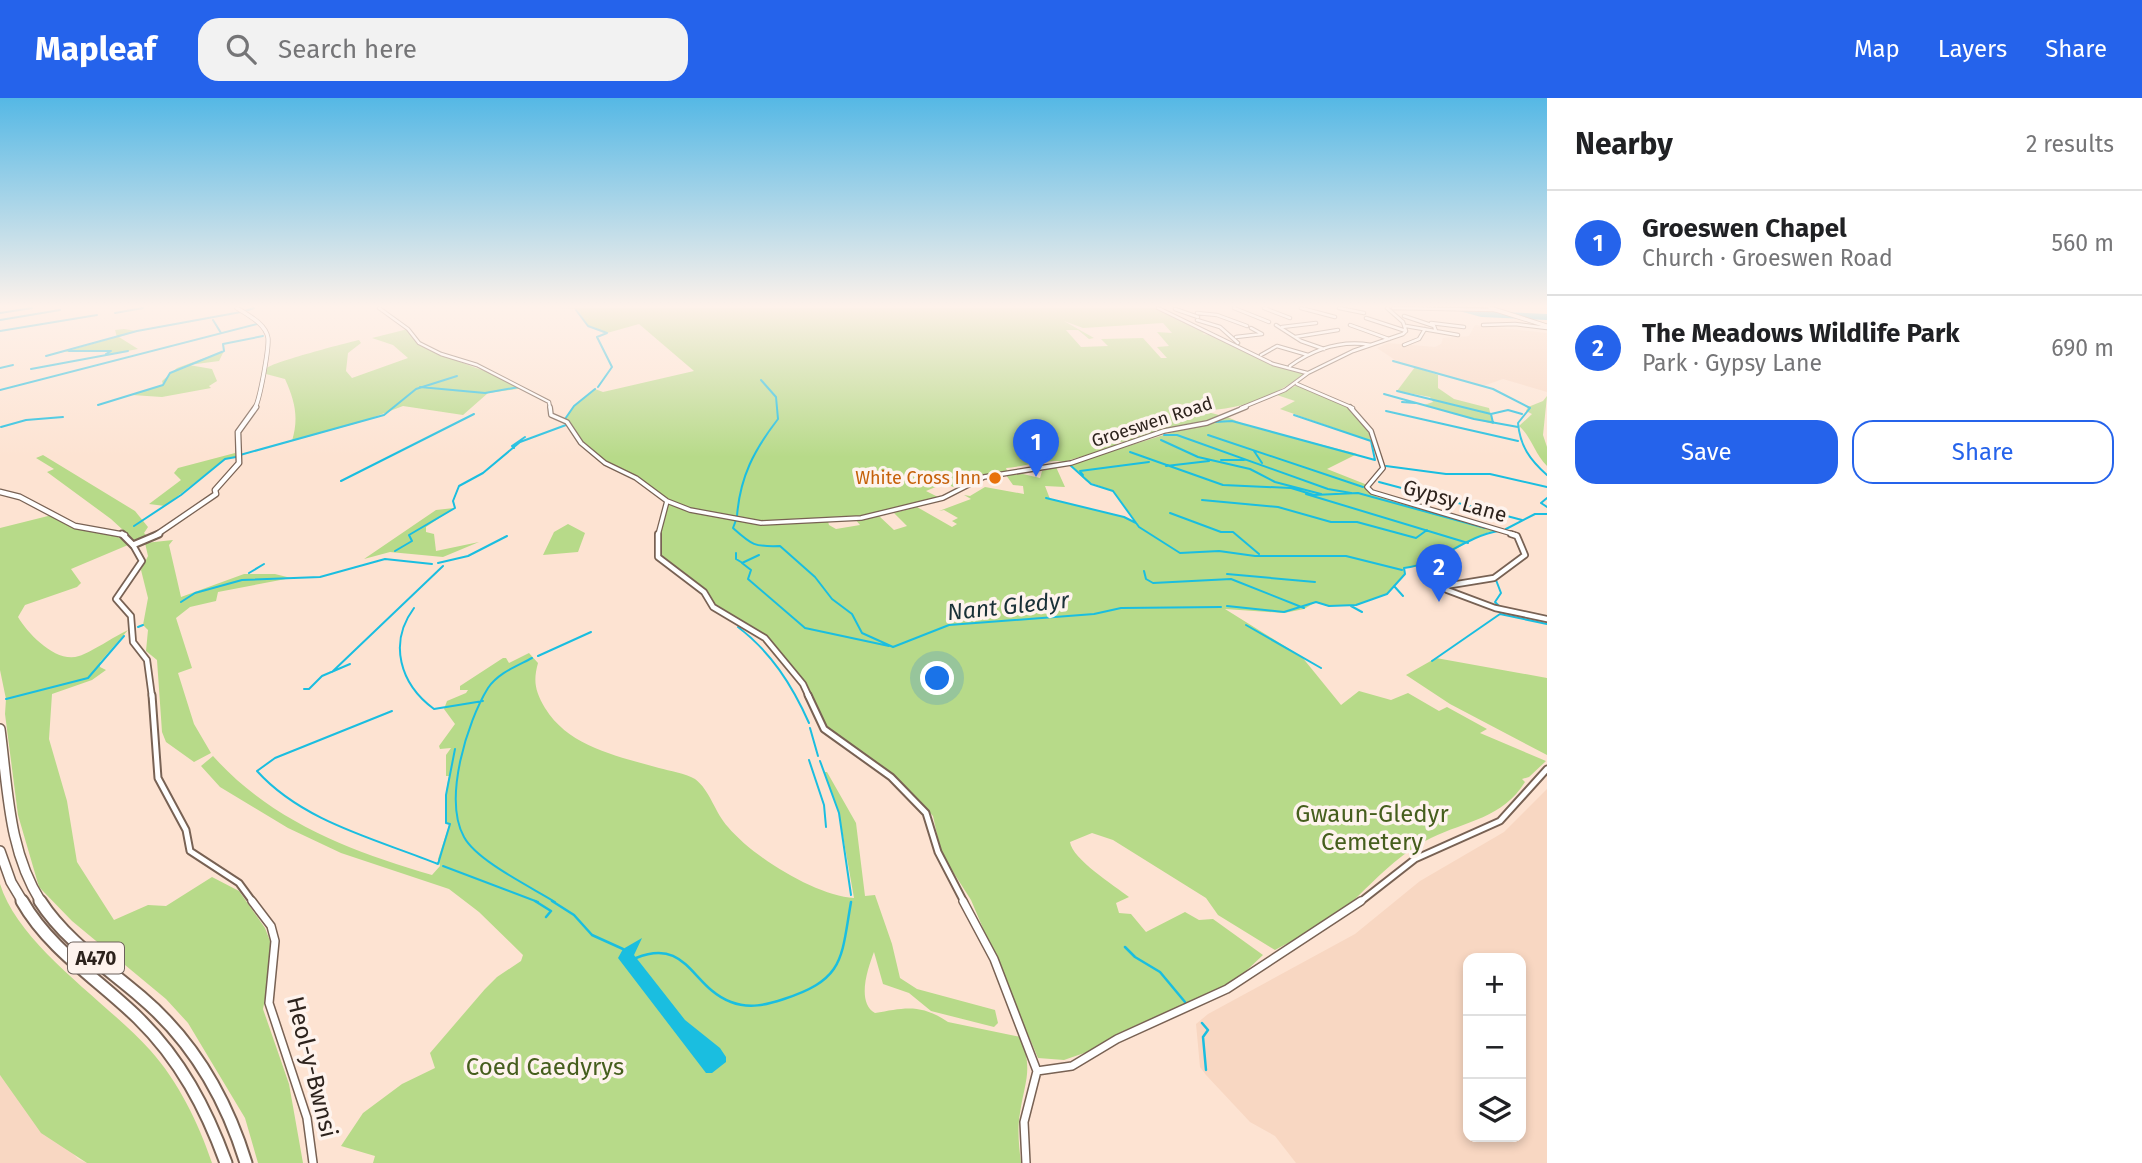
<!DOCTYPE html>
<html lang="en">
<head>
<meta charset="utf-8">
<style>
  body { margin:0; font-family:"Fira Sans",sans-serif; background:#f2f2f2; color:#202124 }
  .controls { position:absolute; right:21px; bottom:21px; display:grid; overflow:hidden; border-radius:14px; box-shadow:0 4px 10px #0003 }
  .controls button { width:63px; height:63px; display:grid; place-items:center; padding:0; border:0; border-bottom:2px solid #e0e0e0; background:#fff; color:#202124; font:35px sans-serif }
  .you { position:absolute; left:938px; top:581px; width:24px; height:24px; margin:-18px; border:5px solid #fff; border-radius:50%; background:#1a73e8; box-shadow:0 0 0 10px #1a73e833 }
  .badge { display:grid; place-items:center; width:46px; height:46px; border-radius:50%; background:#2563eb; color:#fff; font-size:23px; font-weight:700 }
  .pin { position:absolute; translate:-50% -58px; filter:drop-shadow(0 2px 4px #0008) }
  .pin::after { content:''; position:absolute; top:37px; width:24px; height:21px; background:inherit; clip-path:polygon(0 0,100% 0,50% 100%) }
  .list { margin:0; padding:0; list-style:none }
  h2 { display:flex; justify-content:space-between; align-items:center; height:91px; margin:0; padding:0 28px; font-size:30px }
  h2 small { font-size:23px; font-weight:400; color:#757577 }
  .list li { display:grid; grid-template-columns:46px 1fr auto; gap:21px; align-items:center; box-sizing:border-box; height:105px; padding:0 28px; border-top:2px solid #e0e0e0 }
  .list b { display:block; font-size:26px; white-space:nowrap }
  .list p { margin:0; font-size:23px; white-space:nowrap; color:#757577 }
  .list em { font-size:23px; font-style:normal; color:#757577 }
  .actions { display:flex; gap:14px; padding:21px 28px }
  .actions a { flex:1; padding:16px 0; border:2px solid #2563eb; border-radius:21px; text-align:center; font-size:24px; color:#2563eb }
  .actions .main { background:#2563eb; color:#fff }
  .icon { flex:none; width:38px; height:38px; fill:none; stroke:currentColor; stroke-width:2; stroke-linecap:round; stroke-linejoin:round }
  .map { position:relative; flex:none; width:1547px; height:1065px; overflow:hidden }
  header { display:flex; align-items:center; gap:42px; box-sizing:border-box; height:98px; padding:0 35px; background:#2563eb; color:#fff }
  header strong { font-size:33px }
  nav { display:flex; gap:38px; margin-inline-start:auto; font-size:24px }
  .search { width:490px; height:63px; background:#f2f2f2; display:flex; align-items:center; gap:18px; box-sizing:border-box; padding:0 24px; border-radius:21px; color:#757577; font-size:26px }
  main { display:flex }
  aside { flex:1; background:#fff }
  .map>svg:first-child { display:block }
  .built { fill:#f8d7c2; fill-rule:evenodd }
  .green { fill:#b7da89; fill-rule:evenodd }
  .water { fill:#1abee0 }
  .lines { fill:none; stroke-linecap:round; stroke-linejoin:round }
  .stream-far1 { stroke:#1abee0; stroke-width:2 }
  .stream { stroke:#1abee0; stroke-width:2.5 }
  .river { stroke:#1abee0; stroke-width:6 }
  .minor-far4-casing { stroke:#786254; stroke-width:4.5 }
  .minor-far3-casing { stroke:#786254; stroke-width:6 }
  .minor-far2-casing { stroke:#786254; stroke-width:8 }
  .minor-far1-casing { stroke:#786254; stroke-width:9 }
  .minor-casing { stroke:#786254; stroke-width:10 }
  .tertiary-far2-casing { stroke:#786254; stroke-width:5 }
  .tertiary-far1-casing { stroke:#786254; stroke-width:7 }
  .tertiary-casing { stroke:#786254; stroke-width:9 }
  .secondary-casing { stroke:#786254; stroke-width:5 }
  .trunk-far1-casing { stroke:#786254; stroke-width:12 }
  .trunk-casing { stroke:#786254; stroke-width:15 }
  .minor-far4 { stroke:#fff; stroke-width:2.5 }
  .minor-far3 { stroke:#fff; stroke-width:3.5 }
  .minor-far2 { stroke:#fff; stroke-width:4.5 }
  .minor-far1 { stroke:#fff; stroke-width:5 }
  .minor { stroke:#fff; stroke-width:7 }
  .tertiary-far2 { stroke:#fff; stroke-width:3.5 }
  .tertiary-far1 { stroke:#fff; stroke-width:4.5 }
  .tertiary { stroke:#fff; stroke-width:5 }
  .secondary { stroke:#fff; stroke-width:3.5 }
  .trunk-far1 { stroke:#fff; stroke-width:9 }
  .trunk { stroke:#fff; stroke-width:11 }
  .food-dot { fill:#e8710a; stroke:#fef3ed; stroke-width:2.5 }
  .labels { text-anchor:middle; stroke-width:7; stroke-linejoin:round; paint-order:stroke }
  .far-street-label { font-size:18px; fill:#2d231d; stroke:#fef3ed }
  .far-food-label { font-size:18px; fill:#c56008; stroke:#fef3ed; text-anchor:end }
  .shield { fill:#fef3ed; stroke:#6c615b; stroke-width:2 }
  .shield-label { font-size:19px; font-weight:bold; fill:#2d231d }
  .street-label { font-size:21px; fill:#2d231d; stroke:#fef3ed }
  .water-label { font-size:23px; font-style:italic; fill:#193138; stroke:#fef3ed }
  .near-park-label { font-size:24px; fill:#455e1d; stroke:#fef3ed }
  .near-street-label { font-size:24px; fill:#2d231d; stroke:#fef3ed }
</style>
</head>
<body>
<header>
<strong>Mapleaf</strong>
<div class="search"><svg class="icon" aria-label="search" viewBox="0 0 24 24"><circle cx="10" cy="10" r="6"/><path d="M15 15l6 6"/></svg>Search here</div>
<nav><a>Map</a><a>Layers</a><a>Share</a></nav>
</header>
<main>
<div class="map">
<svg width="1547" height="1065" viewBox="0 0 1547 1065">
  <rect width="100%" height="100%" fill="#fde3d2"/>
  <!-- built -->
  <path class="built" d="M1475,227L1547,235V294L1503,281L1483,288L1432,275L1398,264L1377,250L1388,245L1435,249L1441,246L1443,240L1469,238Z
    M1547,691V1065H1296L1275,1038L1250,1024L1206,977L1200,969L1196,926L1208,916L1355,836L1420,783L1504,734ZM1468,860H1521V1039H1468Z
    M0,977L78,1061L87,1065H0Z"/>
  <!-- green -->
  <path class="green" d="M561,210H1157C1173,220 1190,224 1206,235L1202,236L1214,237L1264,262L1305,275C1278,297 1244,311 1209,312C1198,312 1187,306 1177,306L1219,317L1208,323L1152,335L1135,343L1119,344L1114,349L1063,364C1050,360 1023,369 1006,370L1008,375L989,376L953,389L945,385L926,393L940,400L860,419L760,424L693,411L668,402L641,382L600,360L582,343L565,321L574,308L595,291L603,294L694,273L639,226L607,235L588,228L577,211ZM1064,223L1083,230L1163,225L1172,235L1157,234L1169,248L1157,249L1167,260H1161L1143,240L1101,241L1108,248L1081,249L1066,232H1078L1089,241L1094,240Z
    M124,231L137,233L119,239L138,251L106,257L110,253L64,254L117,239L115,232Z
    M408,231C432,262 489,270 525,290L488,295L463,317L403,308L361,324L292,343C299,320 295,303 285,281L266,276L267,270C273,264 346,245 359,242L361,245L348,255L346,273L352,280L408,260L393,247L372,240Z
    M224,253L219,263L189,267L212,271L217,283L209,288L211,290L162,299L132,297L163,287L162,283L177,270Z
    M1415,269L1438,277V290L1454,301L1489,310L1493,326L1424,307L1433,304L1430,299L1397,293Z
    M1297,287C1325,299 1365,308 1371,343L1280,311L1295,303L1277,297Z
    M1547,298L1543,337L1547,349V368C1534,355 1531,338 1519,328L1532,316L1526,313L1528,309L1543,303Z
    M1225,318L1248,328L1354,355L1357,356L1327,371L1365,386L1368,394L1378,399L1498,433C1472,433 1441,470 1404,470L1405,476L1387,496L1356,507L1329,508L1316,504L1304,511L1284,515L1225,511L1302,559L1341,607L1359,593L1391,602L1408,595L1439,613L1447,609L1487,631L1480,635L1546,663L1529,679L1522,681L1525,684C1503,720 1466,723 1431,740C1400,755 1376,781 1352,804C1333,825 1299,839 1275,852L1218,817L1206,800L1113,742L1092,735L1070,744C1072,761 1115,788 1129,799L1116,805L1119,815L1131,816L1146,834L1185,814L1199,822L1213,821L1263,857L1245,874L1222,889L1119,935L1090,953L1064,962L1038,960L971,802L941,755L933,718L893,676L852,651L825,627L806,586L770,542L713,506L708,498L661,460L658,453L664,411L668,406L755,425L827,420L829,427L836,431L860,427L855,421L879,418L894,432L907,428L894,415L917,409L952,429L957,426L952,423L958,420L944,412L939,413L971,401L964,397L970,398L985,389L1024,396L1023,388L1013,387L1006,377L1023,376L1040,380L1042,373L1056,369L1065,389L1045,388L1050,401L1124,419L1137,425L1113,393L1086,383L1070,366Z
    M235,355L236,359L225,361L165,408L149,406L181,382L174,375L178,370Z
    M43,357L135,413L148,429L144,435L149,440L136,444L111,421L47,374L54,371L36,360Z
    M454,410L426,429V434L434,436L436,453L479,444L443,459L390,454L364,461L436,412Z
    M52,417C76,432 109,427 128,447L71,471L81,485L77,489L25,507L18,519C28,536 57,566 79,558C92,554 113,539 128,532L100,564V569L106,572L92,582L52,596L49,641L67,703L77,764L114,822L148,807L166,808L212,779L239,793L265,830L270,843L269,880L263,911L289,986L303,1065H258L245,1020L188,925L166,901L72,823L39,789L18,717L5,616L6,601L0,572V430Z
    M568,426L585,435L578,454L543,457L554,434Z
    M173,442L169,447L181,499L244,476H275L291,480L218,494L216,503L190,509L176,520L192,570L178,575L194,626L211,655L194,664L166,644L162,634L157,562L146,553L148,532L143,527L148,500L141,472L148,458L145,445Z
    M529,555L538,565C533,583 535,593 545,610C569,649 617,658 659,670C670,673 685,675 695,681C710,692 715,715 728,729C754,760 817,798 854,800L839,715L824,674H827L856,725L865,798L875,797L892,846L900,880L917,891L995,912L998,925L994,929L931,913L909,895L883,886L874,854C868,870 856,904 875,915C904,910 920,905 948,924L1021,939C1033,973 1025,982 1020,1015C1017,1031 1019,1048 1021,1065H373L375,1058L341,1048L363,1015L402,986L435,970L430,955L485,891L497,879L521,863L523,857L479,814L449,791L341,755L288,730L220,689L201,668L213,658C271,723 350,753 432,777L440,768L438,761L449,727L446,725C445,709 445,694 449,678H446V657L451,650L440,651L439,648L455,626L444,611L447,603L466,595L468,592H460V588L503,560H506L509,565Z
    M1436,560L1547,580V657L1450,606L1406,577Z
    M0,786C19,848 107,904 150,952C178,983 199,1026 212,1065H87L41,1035L0,977Z"/>
  <!-- water -->
  <path class="water" d="M642,840L634,857L685,922L720,950L726,959V964L712,975H706L618,860L623,851Z"/>
  <g class="lines">
    <!-- stream-far1 -->
    <path class="stream-far1" d="M576,212L588,228L607,235L597,239L612,269L598,289
      M245,213L254,210
      M0,215L32,210
      M115,215L143,210
      M0,222L60,212
      M213,222L221,235
      M0,233L97,217
      M69,253H111L106,256
      M46,258L137,233L241,214
      M1393,263L1493,291L1530,310L1518,325C1520,348 1530,362 1547,377
      M0,270L13,267
      M31,271L128,253
      M420,289L485,295L519,289
      M0,292L257,226
      M1397,293L1491,316
      M1384,296L1474,321L1518,329
      M1402,304L1415,305
      M98,307L163,287L170,275L224,253L223,246L263,238
      M1386,313L1518,343
      M565,321L574,308L595,291
      M1215,324L1232,323L1375,362L1371,343L1294,317
      M1493,325L1491,316L1508,312L1522,316
      M1,329L26,322L63,319
      M1164,337H1177L1328,391L1351,395
      M1208,337L1363,389
      M1161,342L1198,359L1250,371L1275,384L1321,396
      M514,350L512,348L525,339
      M1254,353L1262,365
      M1130,354L1223,387L1291,390L1314,397L1358,395L1485,430
      M240,357L384,317L416,291L457,278
      M1221,362H1244
      M1070,367L1091,386L1113,393L1139,429L1180,455L1219,453L1255,458H1346L1402,472
      M1166,368L1209,363
      M1386,368L1446,376H1490L1547,389
      M1083,377L1080,373L1149,364
      M341,383L474,316
      M1379,384L1522,422
      M1306,396L1468,445
      M1046,400L1124,419L1136,425
      M1547,400L1541,405L1547,409
      M1202,402L1278,409L1331,424H1357L1416,440L1427,432
      M1170,415L1221,434H1233L1259,456
      M737,418C740,379 754,352 778,321L776,299L761,282
      M736,422L733,430C752,447 754,449 780,448L815,479L832,501L852,516L862,535L893,549L949,527L1094,516L1121,510L1221,509
      M134,428L181,397L225,361L236,359
      M1506,431L1535,416H1547
      M395,453L412,443L409,437L455,410L453,403L459,388L483,375L520,344L566,327
      M736,455V461L741,464
      M759,457L742,465L751,472L748,481L805,530L889,548
      M438,465L468,458L507,438
      M1144,473L1146,481L1153,485L1231,481L1304,510
      M249,475L264,466
      M1227,476L1315,484
      M1496,482L1501,495L1495,504L1499,508
      M1394,488L1403,498
      M181,504L195,495L242,482L320,479L385,461L432,466
      M1227,508L1284,514L1316,504L1329,508L1356,507L1387,496L1405,476L1404,470C1439,466 1464,439 1498,433
      M1351,508L1362,514
      M414,510C388,545 400,586 434,611L483,603
      M1246,527L1321,570
      M138,529L143,527
      M738,529C771,554 792,587 809,625
      M538,558L591,534
      M532,560C517,568 498,575 488,590C467,624 443,701 464,739C477,763 531,789 555,804
      M1432,563L1500,516L1547,526
      M332,574L443,468
      M304,591H309L322,578L350,566
      M6,601L88,580L124,538
      M392,613L275,660L257,673C303,724 376,741 438,766L450,726L446,725V697L455,651
      M810,630L818,658
      M809,662L824,707L826,729
      M820,663L839,715L851,797
      M443,768L538,804"/>
    <!-- stream -->
    <path class="stream" d="M535,803L551,813L546,819
      M552,803L574,817L592,837L623,851
      M1125,849L1135,859L1160,874L1185,904
      M636,860C688,839 691,889 731,904C749,911 766,907 784,901C845,881 841,861 851,804
      M1202,925L1208,932L1203,939L1206,972"/>
    <!-- river -->
    <path class="river" d="M1460,210L1482,216L1547,219"/>
    <defs>
      <path id="minor-far4" d="M379,210L408,231L419,245L441,256L477,267L549,304L550,310
        M1158,210L1273,266L1307,275
        M1234,210L1269,224
        M1264,210L1290,220
        M1301,210L1335,219
        M1339,210L1364,215
        M1393,210L1496,212
        M1175,211L1198,219
        M1197,215L1217,217L1247,228
        M1404,218L1434,228L1436,233
        M1366,220L1406,233
        M1197,222L1220,229L1238,245
        M1431,225L1464,229
        M1276,227L1301,243L1324,251
        M1350,227L1389,241
        M1483,227L1515,226L1547,230
        M1406,228L1458,237
        M1282,229L1316,225
        M1236,239L1262,236L1251,230
        M1295,239L1338,232
        M1404,247L1419,241L1425,231
        M1261,257L1277,248L1308,257
        M1290,268C1314,251 1342,242 1371,247
        M1297,286L1353,310
        M1241,310L1285,292L1308,275L1353,253L1403,236L1406,233L1403,224L1387,210"/>
      <path id="minor-far3" d="M550,309L551,317L567,324L581,345L605,365L636,380L667,403L690,412L761,425L861,420L943,400L984,379L1071,365L1164,333L1207,325L1246,309
        M1350,309L1371,333L1383,370L1367,389L1372,394L1516,437
        M658,437L667,403"/>
      <path id="minor-far2" d="M658,436V459L704,494L713,509L765,540L803,586L809,599
        M1511,436L1517,438L1525,457L1494,480L1445,488L1447,492L1495,510L1547,521
        M133,447L142,463L116,501L131,518L133,544L147,562L152,599"/>
      <path id="minor-far1" d="M152,597L158,680L186,732L190,753L239,785L253,804
        M808,597L824,631L891,679L926,715L938,754L964,804
        M1360,804L1415,761L1500,723L1547,671"/>
      <path id="minor" d="M252,803L271,828L275,843L269,905L307,1020L313,1065
        M963,803L994,861L1037,973
        M1026,1065L1024,1024L1037,973L1072,968L1117,941L1227,891L1361,803"/>
      <path id="tertiary-far2" d="M237,210C248,217 266,226 268,240C269,251 260,301 255,310"/>
      <path id="tertiary-far1" d="M0,394L20,399L75,428L125,437
        M156,437L216,396L215,392L239,365L238,334L256,309"/>
      <path id="tertiary" d="M122,436L133,447L159,436"/>
      <path id="secondary" d="M1490,210L1547,228"/>
      <path id="trunk-far1" d="M0,631C8,691 8,752 41,804
        M0,753L11,784L23,804"/>
      <path id="trunk" d="M22,803C49,851 99,882 138,920C180,961 206,1010 226,1065
        M40,803C65,842 106,869 141,899C193,943 226,1000 246,1065"/>
    </defs>
    <!-- minor-far4 casing -->
    <use href="#minor-far4" class="minor-far4-casing"/>
    <!-- minor-far3 casing -->
    <use href="#minor-far3" class="minor-far3-casing"/>
    <!-- minor-far2 casing -->
    <use href="#minor-far2" class="minor-far2-casing"/>
    <!-- minor-far1 casing -->
    <use href="#minor-far1" class="minor-far1-casing"/>
    <!-- minor casing -->
    <use href="#minor" class="minor-casing"/>
    <!-- tertiary-far2 casing -->
    <use href="#tertiary-far2" class="tertiary-far2-casing"/>
    <!-- tertiary-far1 casing -->
    <use href="#tertiary-far1" class="tertiary-far1-casing"/>
    <!-- tertiary casing -->
    <use href="#tertiary" class="tertiary-casing"/>
    <!-- secondary casing -->
    <use href="#secondary" class="secondary-casing"/>
    <!-- trunk-far1 casing -->
    <use href="#trunk-far1" class="trunk-far1-casing"/>
    <!-- trunk casing -->
    <use href="#trunk" class="trunk-casing"/>
    <!-- minor-far4 -->
    <use href="#minor-far4" class="minor-far4"/>
    <!-- minor-far3 -->
    <use href="#minor-far3" class="minor-far3"/>
    <!-- minor-far2 -->
    <use href="#minor-far2" class="minor-far2"/>
    <!-- minor-far1 -->
    <use href="#minor-far1" class="minor-far1"/>
    <!-- minor -->
    <use href="#minor" class="minor"/>
    <!-- tertiary-far2 -->
    <use href="#tertiary-far2" class="tertiary-far2"/>
    <!-- tertiary-far1 -->
    <use href="#tertiary-far1" class="tertiary-far1"/>
    <!-- tertiary -->
    <use href="#tertiary" class="tertiary"/>
    <!-- secondary -->
    <use href="#secondary" class="secondary"/>
    <!-- trunk-far1 -->
    <use href="#trunk-far1" class="trunk-far1"/>
    <!-- trunk -->
    <use href="#trunk" class="trunk"/>
  </g>
  <!-- sky -->
  <linearGradient id="sky" x2="0" y2="1"><stop stop-color="#55b8e5"/><stop offset="0.58" stop-color="#fef2eb"/><stop offset="1" stop-color="#fef2eb" stop-opacity="0"/></linearGradient>
  <rect width="1547" height="359" fill="url(#sky)"/>
  <!-- markers -->
  <circle class="food-dot" cx="995" cy="380" r="7"/>
  <g class="labels">
    <!-- far-street labels -->
    <g class="far-street-label">
      <text transform="translate(1152 324) rotate(-18)" y="6">Groeswen Road</text>
    </g>
    <!-- far-food labels -->
    <g class="far-food-label">
      <text x="981" y="386">White Cross Inn</text>
    </g>
    <!-- shield labels -->
    <rect class="shield" x="68" y="844.5" width="56" height="31" rx="5"/>
    <g class="shield-label">
      <text x="96" y="867">A470</text>
    </g>
    <!-- street labels -->
    <g class="street-label">
      <text transform="translate(1455 403) rotate(16)" y="7">Gypsy Lane</text>
    </g>
    <!-- water labels -->
    <g class="water-label">
      <text transform="translate(1008 508) rotate(-6)" y="8">Nant Gledyr</text>
    </g>
    <!-- near-park labels -->
    <g class="near-park-label">
      <text x="1372" y="724">Gwaun-Gledyr<tspan x="1372" dy="28">Cemetery</tspan></text>
      <text x="545" y="977">Coed Caedyrys</text>
    </g>
    <!-- near-street labels -->
    <g class="near-street-label">
      <text transform="translate(312 969) rotate(76)" y="8">Heol-y-Bwnsi</text>
    </g>
  </g>
</svg>
<div class="controls">
<button>+</button>
<button>−</button>
<button><svg class="icon" aria-label="layers" viewBox="0 0 24 24"><path d="M12 4l9 5-9 5-9-5zM3 14l9 5 9-5"/></svg></button>
</div>
<div class="you"></div>
<div class="pin badge" style="left:1036px;top:379px">1</div>
<div class="pin badge" style="left:1439px;top:504px">2</div>
</div>
<aside>
<h2>Nearby<small>2 results</small></h2>
<ul class="list">
<li><span class="badge">1</span><div><b>Groeswen Chapel</b><p>Church · Groeswen Road</p></div><em>560 m</em></li>
<li><span class="badge">2</span><div><b>The Meadows Wildlife Park</b><p>Park · Gypsy Lane</p></div><em>690 m</em></li>
</ul>
<div class="actions"><a class="main">Save</a><a>Share</a></div>
</aside>
</main>
</body>
</html>
